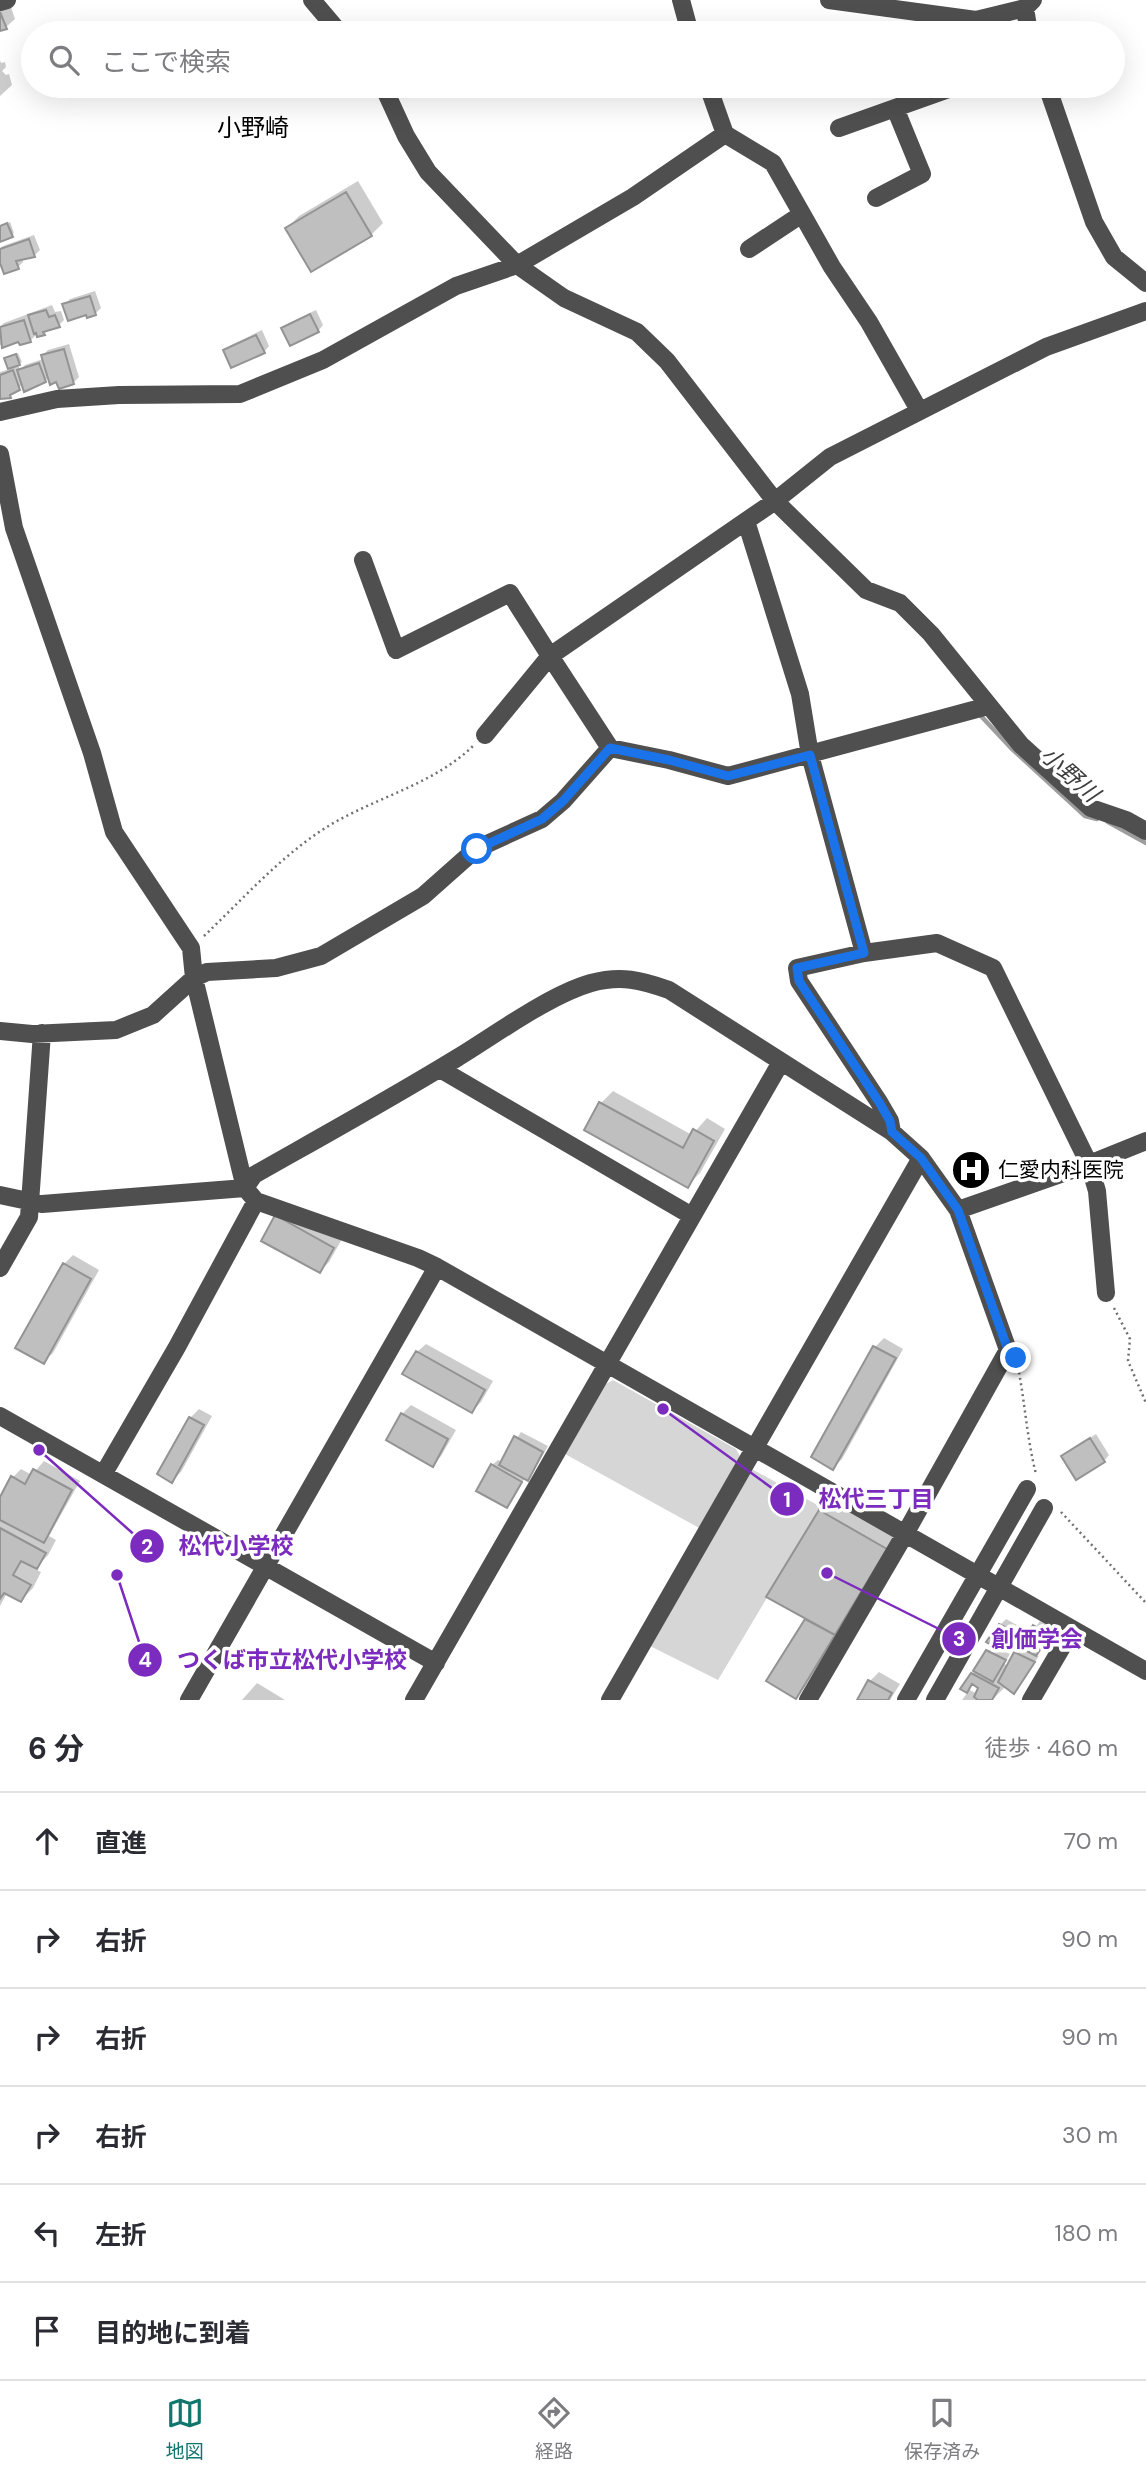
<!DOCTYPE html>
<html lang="ja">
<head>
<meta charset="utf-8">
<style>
  body { margin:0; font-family:"DM Sans","Noto Sans JP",sans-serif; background:#f2f2f3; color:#2b2b33 }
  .stop { position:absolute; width:21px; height:21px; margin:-16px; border:5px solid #1a73e8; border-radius:50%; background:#fff }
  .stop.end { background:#1a73e8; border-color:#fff; box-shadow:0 2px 7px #0008 }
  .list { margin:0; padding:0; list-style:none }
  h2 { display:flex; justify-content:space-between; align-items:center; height:91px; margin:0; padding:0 28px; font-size:30px }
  h2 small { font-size:23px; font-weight:400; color:#7c7c81 }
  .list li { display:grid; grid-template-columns:46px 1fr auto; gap:21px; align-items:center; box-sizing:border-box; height:98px; padding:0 28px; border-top:2px solid #e1e1e2 }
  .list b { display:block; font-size:26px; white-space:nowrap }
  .list em { font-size:23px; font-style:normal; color:#7c7c81 }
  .icon { flex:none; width:38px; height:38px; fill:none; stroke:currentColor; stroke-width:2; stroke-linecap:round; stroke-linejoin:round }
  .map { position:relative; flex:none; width:1146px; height:1700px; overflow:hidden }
  .search { position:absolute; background:#fff; box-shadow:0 7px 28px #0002; left:21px; right:21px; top:21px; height:77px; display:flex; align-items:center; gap:18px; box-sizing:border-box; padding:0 24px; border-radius:38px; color:#7c7c81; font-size:26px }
  .sheet { height:679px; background:#fff }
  nav { display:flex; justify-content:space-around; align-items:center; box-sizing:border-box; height:98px; border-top:2px solid #e1e1e2; background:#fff; font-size:19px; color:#7c7c81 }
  nav a { display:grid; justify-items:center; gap:4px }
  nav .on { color:#0f766e }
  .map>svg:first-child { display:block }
  .green { fill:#d6d6d6 }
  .shadow { fill:#0003; fill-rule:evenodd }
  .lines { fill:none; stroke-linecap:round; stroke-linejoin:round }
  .stream { stroke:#9d9d9d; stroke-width:4.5 }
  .building { fill:#bfbfbf; stroke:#939393; stroke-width:2 }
  .path { stroke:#717171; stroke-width:2.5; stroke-dasharray:2 3.5; stroke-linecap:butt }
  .minor { stroke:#4f4f4f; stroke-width:18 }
  .route { stroke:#1a73e8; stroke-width:9 }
  .labels { text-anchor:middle; stroke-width:7; stroke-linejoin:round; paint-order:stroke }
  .poi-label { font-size:21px; fill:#000; stroke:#fff; text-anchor:start }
  .water-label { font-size:23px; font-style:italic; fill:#3e3e3e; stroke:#fff }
  .quarter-label { font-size:24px; fill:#000; stroke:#fff }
  .leader { fill:none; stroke:#7b2cbf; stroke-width:2.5 }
  .callout-dot { fill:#7b2cbf; stroke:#fff; stroke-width:2.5 }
  .mark-label { font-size:21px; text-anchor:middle; font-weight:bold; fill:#fff }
  .callout-label { font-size:23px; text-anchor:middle; font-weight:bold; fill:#7b2cbf; stroke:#fff; stroke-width:7; stroke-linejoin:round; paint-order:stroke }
</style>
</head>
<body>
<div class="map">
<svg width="1146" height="1700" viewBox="0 0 1146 1700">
  <rect width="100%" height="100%" fill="#fff"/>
  <!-- green -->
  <path class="green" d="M613,1380L736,1449L741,1458L701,1529L565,1454L606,1384Z
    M750,1468L821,1507L718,1680L648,1645Z"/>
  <!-- shadow -->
  <path class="shadow" d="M10,4L15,19L6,27L0,30V7Z
    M0,60L1,63L5,62L6,67L2,71L6,75L9,74L12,85L0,96Z
    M358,181L383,223L371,235L287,228L299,216Z
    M10,222L14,233L0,240V225Z
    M34,235L40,250L35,255L22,258L23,262L18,267L0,259V248L3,246Z
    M95,291L101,308L95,314L64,305L70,299Z
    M52,305L55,312L61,311L64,320L59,325L51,328L44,334L39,335L38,333L30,341L18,340L0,345V327L4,323Z
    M316,310L323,325L318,331L283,328L289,323Z
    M262,330L269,346L264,352L225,350L231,345Z
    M69,344L79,377L73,383L49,377L45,381L23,384L10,396L0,397V372L10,369L6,359L9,356L18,353L22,362L18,364L20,370L25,365L43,359V355L48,350Z
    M613,1091L692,1135L707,1118L725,1129L700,1173L688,1185L586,1129L601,1103Z
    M277,1216L342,1239L329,1262L320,1271Z
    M73,1255L99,1270L53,1353L44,1361L64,1264Z
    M884,1338L903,1349L842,1459L833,1468L813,1457L875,1347Z
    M426,1344L493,1381L481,1402L472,1411L417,1352Z
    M411,1405L456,1430L441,1456L433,1465L402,1414Z
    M199,1409L212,1416L181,1472L172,1481L159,1473L190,1418Z
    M521,1432L548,1446L533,1473L527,1479L525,1478L507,1506L492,1465L498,1460L502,1462Z
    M1096,1434L1109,1455L1104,1461L1063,1456Z
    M44,1461L80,1481L49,1536L56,1540L48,1555L35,1569L41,1572L33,1588L21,1600L7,1593L0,1606V1500L12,1478L21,1469L32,1475Z
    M832,1500L898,1536L804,1688L796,1697L808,1618L820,1512Z
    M1006,1619L1017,1625L1000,1649L1010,1654L1004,1664L1009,1666L1040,1621L1054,1629L1035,1654L1039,1656L1014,1692L1006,1686L992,1700H962L968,1692L962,1688L994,1644L1000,1625ZM974,1684L980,1687L977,1694L968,1689Z
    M879,1672L900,1684L890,1700H859L870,1681Z
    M257,1683L285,1700H242Z"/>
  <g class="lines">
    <!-- stream -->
    <path class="stream" d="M981,716L1011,748L1085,816L1097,819
      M1108,822L1146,843"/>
  </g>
  <!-- building -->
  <path class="building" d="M0,12L7,29L0,31Z
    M346,192L372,236L311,272L285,228Z
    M7,223L13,237L0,242V226Z
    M29,239L35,257L16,261L19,269L4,274L0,263V249Z
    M90,296L96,315L87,318L86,315L68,321L62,304Z
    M46,310L49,317L55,315L60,327L43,332L45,335L37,337L36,333L34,334L28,315Z
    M310,314L319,332L290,346L281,328Z
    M24,320L31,342L20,345L18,342L2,348L0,327Z
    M256,335L265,353L231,368L223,350Z
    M64,349L74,384L59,389L56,382L50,385L41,355Z
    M16,354L20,365L8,369L4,358Z
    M39,363L46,382L24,392L17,370Z
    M13,370L20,390L10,395L11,398L0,399V375Z
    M599,1102L683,1148L693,1129L714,1141L688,1188L584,1130Z
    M275,1215L334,1248L320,1273L261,1241Z
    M63,1263L91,1279L44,1364L15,1348Z
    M873,1346L896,1358L833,1470L811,1457Z
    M416,1351L485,1390L472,1413L402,1374Z
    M401,1413L448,1439L433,1467L386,1440Z
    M189,1417L204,1425L172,1483L157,1474Z
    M514,1436L543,1452L528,1481L499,1465Z
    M1090,1438L1105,1462L1076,1480L1061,1456Z
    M491,1464L522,1482L507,1508L476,1491Z
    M33,1469L72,1490L44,1543L0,1520V1497L11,1476L25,1484Z
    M819,1510L887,1549L835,1635L766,1597Z
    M0,1528L46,1553L37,1569L21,1561L13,1575L31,1585L21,1602L4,1593L0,1599Z
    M805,1619L835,1635L796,1699L766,1681Z
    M999,1624L1013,1631L1001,1651L986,1642Z
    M1033,1625L1050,1635L1036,1656L1017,1646Z
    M986,1650L1006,1660L993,1682L973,1671Z
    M1014,1652L1035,1662L1014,1694L998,1682Z
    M971,1673L999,1688L992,1700H978L974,1697L978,1688L972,1684L967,1693L960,1689Z
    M868,1680L892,1693L888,1700H857Z"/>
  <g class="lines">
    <!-- path -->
    <path class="path" d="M204,936C246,896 287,849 337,821C382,796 436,782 473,746
      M1114,1308L1130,1339L1128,1361L1146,1403
      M1018,1367C1025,1403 1027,1439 1036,1474
      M1061,1512L1146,1603"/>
    <!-- minor -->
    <path class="minor" d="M312,0L340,33
      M681,0L690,33
      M829,0L976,20L1025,8L1033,0
      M0,2L7,0
      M1025,8L1029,33
      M383,86L406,136L428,172L517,265L564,298L637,332L667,361L775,501L866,590L900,603L931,634L1021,745L1091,808L1126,820L1146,831
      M708,86L725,134L773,163L802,214L749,249
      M1047,86L1094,222L1114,257L1146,283
      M839,128L957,86
      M876,198L922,174L895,108
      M802,214L832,267L869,322L919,410
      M0,412L57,399L119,395L240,394L323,360L456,286L517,265L633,197L725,134
      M0,454L14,528L92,753L114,832L191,948L194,978L245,1188L256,1201L418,1258L437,1267L1146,1671
      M746,521L800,694L810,755L864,953
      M363,560L396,650L510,593L550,656L485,735
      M988,706L728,776L669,760L610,748L550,656L775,501L830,457L1046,347L1146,311
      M0,1031L32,1034L116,1030L153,1015L194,978L207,972L276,968L321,956L423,896L476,849L542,819L563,801L610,748
      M440,1069L692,1216
      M892,1132L890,1121L879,1102L799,981L797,968L864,953L937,943L993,968L1089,1164L1097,1191L1106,1293
      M245,1188L254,1175C321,1137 390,1099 457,1058C495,1035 549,995 591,983C621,975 641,980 669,990L892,1132L921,1158L958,1210L1008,1350L905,1534L808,1700
      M0,1195L42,1204L245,1188
      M958,1210L1089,1164L1146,1141
      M0,1268L29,1217L42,1033
      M0,1416L436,1663
      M104,1473L177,1347L256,1201
      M189,1700L437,1267
      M414,1700L781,1062
      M610,1700L921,1158
      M906,1700L1027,1489
      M935,1700L1044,1508
      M1031,1700L1072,1630"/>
  </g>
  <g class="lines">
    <!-- route -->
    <path class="route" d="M477,849L542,819L563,801L610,748L669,760L728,776L810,755L864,953L797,968L799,981L879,1102L890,1121L892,1132L921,1158L958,1210L1008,1350L1016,1358"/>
  </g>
  <!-- icons -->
  <defs>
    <symbol id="hospital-disc" viewBox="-11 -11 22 22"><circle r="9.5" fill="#000" stroke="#fff"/><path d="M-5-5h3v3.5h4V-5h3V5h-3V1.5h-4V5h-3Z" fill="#fff"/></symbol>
  </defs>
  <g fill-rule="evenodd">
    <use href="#hospital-disc" x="949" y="1148" width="44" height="44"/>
  </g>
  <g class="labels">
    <!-- poi labels -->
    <g class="poi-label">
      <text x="998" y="1177">仁愛内科医院</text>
    </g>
    <!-- water labels -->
    <g class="water-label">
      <text transform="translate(1070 774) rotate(42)" y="8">小野川</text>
    </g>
    <!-- quarter labels -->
    <g class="quarter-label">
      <text x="253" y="136">小野崎</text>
    </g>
  </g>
  <!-- callouts -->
  <path class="leader" d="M663 1409L787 1499M39 1450L147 1546M827 1573L959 1639M117 1575L145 1660"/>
  <g class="callout-dot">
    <circle cx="663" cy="1409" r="7"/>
    <circle cx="39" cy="1450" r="7"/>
    <circle cx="827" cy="1573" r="7"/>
    <circle cx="117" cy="1575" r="7"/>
    <circle cx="787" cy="1499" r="18"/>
    <circle cx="147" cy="1546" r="18"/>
    <circle cx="959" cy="1639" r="18"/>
    <circle cx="145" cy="1660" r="18"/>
  </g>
  <g class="mark-label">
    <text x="787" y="1507">1</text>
    <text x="147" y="1554">2</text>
    <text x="959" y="1646">3</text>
    <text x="145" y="1667">4</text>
  </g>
  <g class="callout-label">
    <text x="876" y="1507">松代三丁目</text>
    <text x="236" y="1554">松代小学校</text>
    <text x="1037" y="1647">創価学会</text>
    <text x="292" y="1668">つくば市立松代小学校</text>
  </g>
</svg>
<div class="stop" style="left:477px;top:849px"></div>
<div class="stop end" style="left:1016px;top:1358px"></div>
<div class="search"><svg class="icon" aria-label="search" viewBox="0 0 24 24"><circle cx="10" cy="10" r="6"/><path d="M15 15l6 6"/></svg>ここで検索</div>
</div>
<section class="sheet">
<h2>6 分<small>徒歩 · 460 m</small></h2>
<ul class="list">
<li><svg class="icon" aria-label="ahead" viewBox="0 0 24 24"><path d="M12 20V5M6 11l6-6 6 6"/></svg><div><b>直進</b></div><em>70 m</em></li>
<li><svg class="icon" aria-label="right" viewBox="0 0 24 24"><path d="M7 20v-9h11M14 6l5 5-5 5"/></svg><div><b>右折</b></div><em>90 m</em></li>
<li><svg class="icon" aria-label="right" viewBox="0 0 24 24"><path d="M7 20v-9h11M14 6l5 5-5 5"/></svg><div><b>右折</b></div><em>90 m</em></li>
<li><svg class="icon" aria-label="right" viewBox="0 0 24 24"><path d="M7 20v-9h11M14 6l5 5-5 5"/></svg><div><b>右折</b></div><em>30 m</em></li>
<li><svg class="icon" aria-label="left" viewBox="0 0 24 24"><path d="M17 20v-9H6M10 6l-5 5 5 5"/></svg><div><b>左折</b></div><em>180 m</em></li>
<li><svg class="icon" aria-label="arrive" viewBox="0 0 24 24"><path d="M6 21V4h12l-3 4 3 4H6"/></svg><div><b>目的地に到着</b></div></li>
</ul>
</section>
<nav>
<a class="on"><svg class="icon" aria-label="map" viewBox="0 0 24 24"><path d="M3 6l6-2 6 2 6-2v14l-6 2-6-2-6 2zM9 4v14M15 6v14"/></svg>地図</a>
<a><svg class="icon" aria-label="directions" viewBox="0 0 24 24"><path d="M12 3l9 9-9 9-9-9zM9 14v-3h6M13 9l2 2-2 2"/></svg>経路</a>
<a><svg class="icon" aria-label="saved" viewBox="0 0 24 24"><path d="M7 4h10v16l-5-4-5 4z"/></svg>保存済み</a>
</nav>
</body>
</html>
